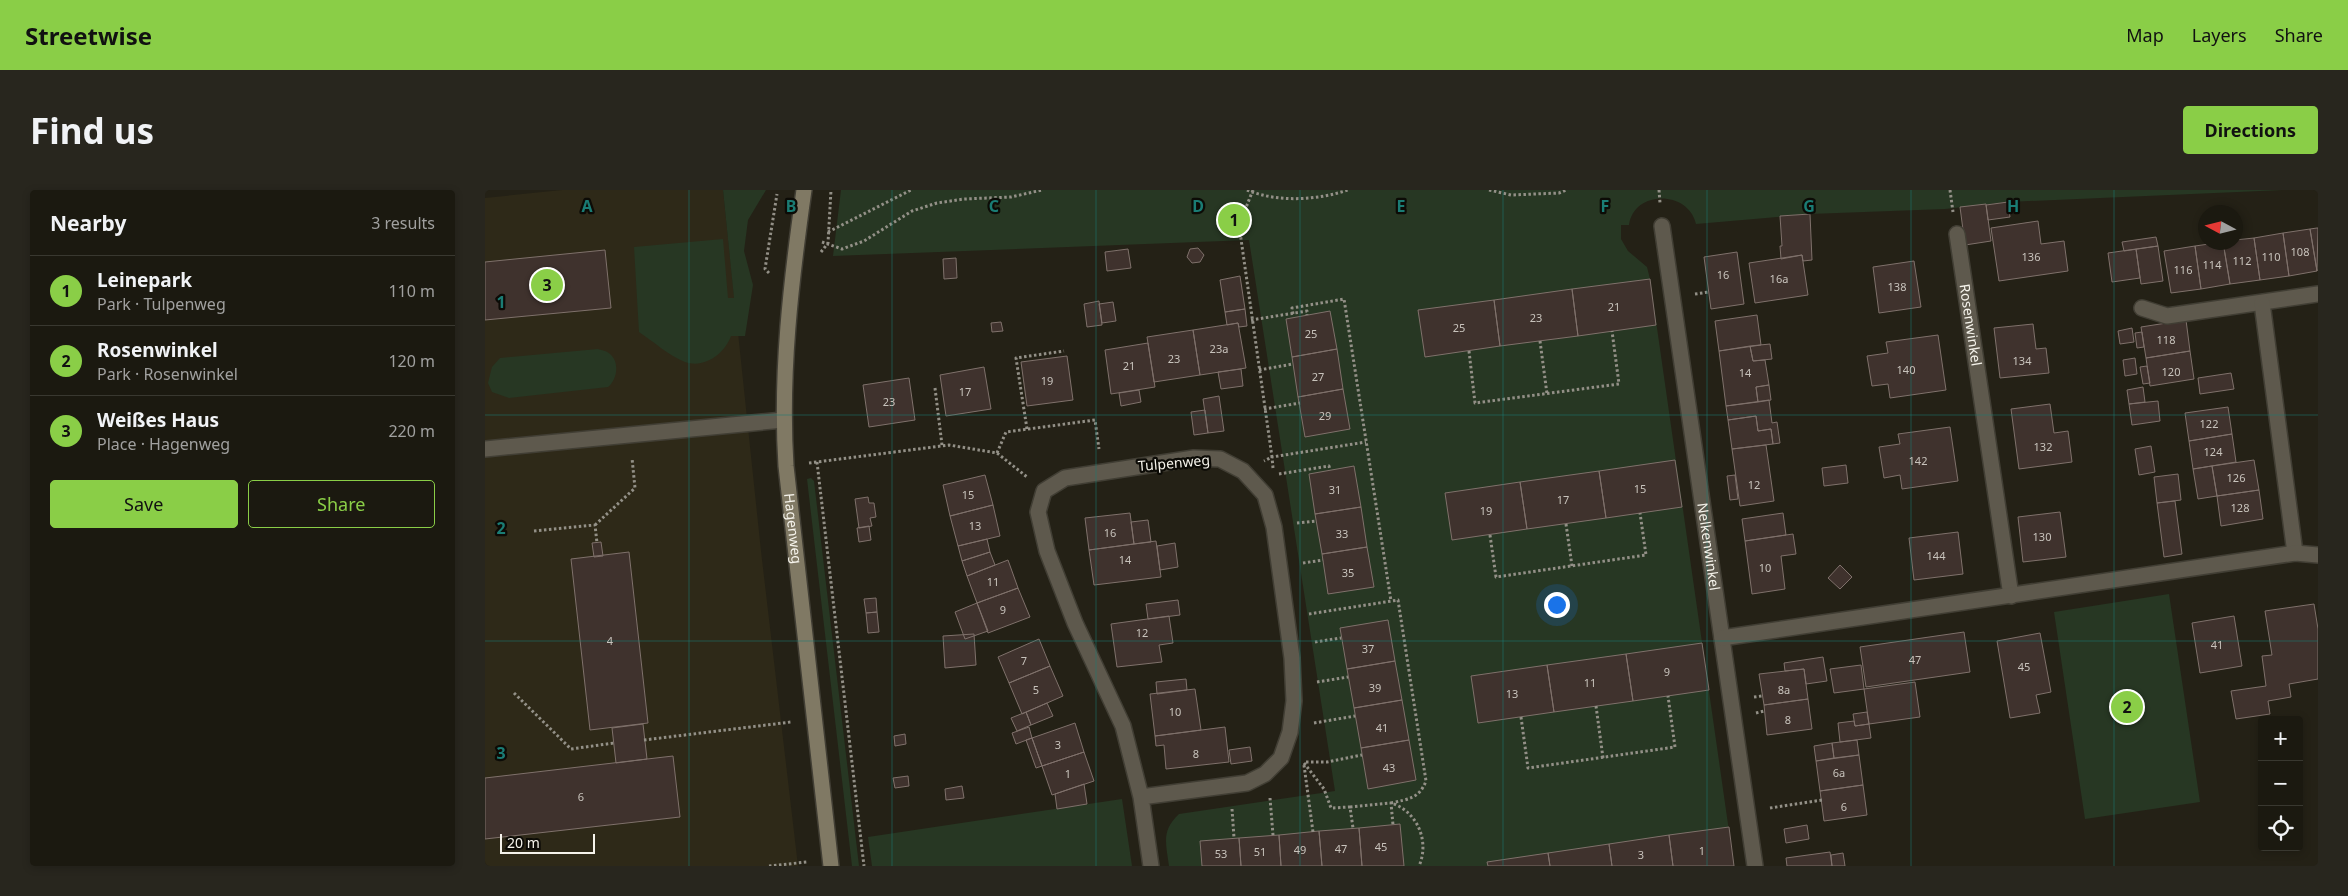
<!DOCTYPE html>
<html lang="en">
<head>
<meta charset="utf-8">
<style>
  body { margin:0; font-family:"Noto Sans",sans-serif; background:#28261e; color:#f1f3f6 }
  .controls { position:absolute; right:15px; bottom:15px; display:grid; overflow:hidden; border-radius:5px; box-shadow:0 2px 8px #0003 }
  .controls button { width:45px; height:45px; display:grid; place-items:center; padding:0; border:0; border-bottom:1px solid #393830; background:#1b1910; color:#f1f3f6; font:25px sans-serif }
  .compass { position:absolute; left:1713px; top:15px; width:45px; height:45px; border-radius:50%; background:#1b1910; box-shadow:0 2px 8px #0003; rotate:277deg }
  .scale { position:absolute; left:15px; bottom:12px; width:95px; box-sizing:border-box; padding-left:5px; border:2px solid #f5f3eb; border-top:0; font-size:14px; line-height:18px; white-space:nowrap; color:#f5f3eb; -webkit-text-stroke:4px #0c0b06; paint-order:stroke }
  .you { position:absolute; left:1071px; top:414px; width:18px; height:18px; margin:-12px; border:4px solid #fff; border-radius:50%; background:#1a73e8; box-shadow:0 0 0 8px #1a73e833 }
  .badge { display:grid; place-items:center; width:32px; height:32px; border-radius:50%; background:#8ace47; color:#111; font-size:16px; font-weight:700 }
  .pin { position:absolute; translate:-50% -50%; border:2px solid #fff; box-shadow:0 1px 5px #0006 }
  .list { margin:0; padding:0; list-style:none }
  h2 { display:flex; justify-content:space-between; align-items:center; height:65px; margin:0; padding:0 20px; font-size:21px }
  h2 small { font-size:16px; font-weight:400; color:#a0a09f }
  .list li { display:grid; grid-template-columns:32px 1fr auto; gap:15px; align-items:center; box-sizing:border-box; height:70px; padding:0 20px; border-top:1px solid #393830 }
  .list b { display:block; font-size:19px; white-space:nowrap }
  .list p { margin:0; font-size:16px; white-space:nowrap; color:#a0a09f }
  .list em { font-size:16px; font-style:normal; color:#a0a09f }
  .actions { display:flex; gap:10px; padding:15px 20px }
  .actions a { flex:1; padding:11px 0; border:1px solid #8ace47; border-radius:5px; text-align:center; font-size:18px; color:#8ace47 }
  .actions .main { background:#8ace47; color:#111 }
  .icon { flex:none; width:28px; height:28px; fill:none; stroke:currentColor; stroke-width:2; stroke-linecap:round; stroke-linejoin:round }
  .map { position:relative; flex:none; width:1833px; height:676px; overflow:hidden; border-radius:5px }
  header { display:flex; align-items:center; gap:30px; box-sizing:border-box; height:70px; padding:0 25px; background:#8ace47; color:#111 }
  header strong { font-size:24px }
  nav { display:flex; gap:28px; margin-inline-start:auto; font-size:18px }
  .intro { display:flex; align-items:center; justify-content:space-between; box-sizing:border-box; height:120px; padding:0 30px }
  h1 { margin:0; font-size:35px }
  .button { padding:12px 22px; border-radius:5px; background:#8ace47; color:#111; font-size:18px; font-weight:700 }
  main { display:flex; gap:30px; padding:0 30px }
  aside { flex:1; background:#1b1910; border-radius:5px; box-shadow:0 2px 8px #0003 }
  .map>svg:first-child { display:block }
  .built { fill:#2e2918 }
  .green { fill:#273723 }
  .building { fill:#3f322d; stroke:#7f716b }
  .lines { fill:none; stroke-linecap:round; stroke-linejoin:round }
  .lane-casing { stroke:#413e34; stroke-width:18 }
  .street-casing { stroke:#413e34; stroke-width:18 }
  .secondary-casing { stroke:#413e34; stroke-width:18 }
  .path { stroke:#939087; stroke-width:3; stroke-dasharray:2.5 2.5; stroke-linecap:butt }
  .lane { stroke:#5e594d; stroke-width:15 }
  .street { stroke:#5e594d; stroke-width:15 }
  .secondary { stroke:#807964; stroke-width:15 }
  .grid { fill:none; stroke:#1a7c74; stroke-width:1; stroke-opacity:0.55 }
  .labels { text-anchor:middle; stroke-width:4.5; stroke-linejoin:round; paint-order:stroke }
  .number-label { font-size:11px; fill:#c8c3bc }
  .street-label { font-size:14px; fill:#f5f3eb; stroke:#0c0b06 }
  .grid-label { font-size:16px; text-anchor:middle; font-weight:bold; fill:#1a7c74; stroke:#0c0b06; stroke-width:4.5; stroke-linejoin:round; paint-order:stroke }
</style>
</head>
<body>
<header>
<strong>Streetwise</strong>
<nav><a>Map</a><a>Layers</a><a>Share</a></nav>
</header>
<div class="intro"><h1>Find us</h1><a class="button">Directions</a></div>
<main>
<aside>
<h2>Nearby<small>3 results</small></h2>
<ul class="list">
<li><span class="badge">1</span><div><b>Leinepark</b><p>Park · Tulpenweg</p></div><em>110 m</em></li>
<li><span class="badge">2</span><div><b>Rosenwinkel</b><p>Park · Rosenwinkel</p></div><em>120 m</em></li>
<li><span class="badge">3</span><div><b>Weißes Haus</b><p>Place · Hagenweg</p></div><em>220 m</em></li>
</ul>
<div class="actions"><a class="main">Save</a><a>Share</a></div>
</aside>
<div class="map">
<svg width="1833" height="676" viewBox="0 0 1833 676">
  <rect width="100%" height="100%" fill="#242116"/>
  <!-- built -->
  <path class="built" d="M77,0H238L276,361L313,676H0V8Z"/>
  <!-- green -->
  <path class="green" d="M238,0H281L263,30L259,61L268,95L260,146H246C240,163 220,179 200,172C184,166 168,151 154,142L149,57L238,49L243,108H249Z
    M356,0H1798L1523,12L1460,19L1325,24L1211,34C1203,0 1149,0 1144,35H1136V49L1143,61L1162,77L1165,89L1249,676H684C681,653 676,641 694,624L850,601L764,50L348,66Z
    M113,159C116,160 122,161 125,164C135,172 132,190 123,197L24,208L7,202L3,193L7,177L15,168Z
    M326,288L329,291L374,676H367L322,289Z
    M1684,404L1715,612L1600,629L1569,422Z
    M637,609L647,676H387L383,647Z"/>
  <!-- building -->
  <path class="building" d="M1523,12L1525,27L1503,30L1501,15Z
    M1501,14L1506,51L1480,55L1475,17Z
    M1325,24L1327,70L1318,71L1317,65L1296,69L1295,56H1297L1295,26Z
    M1553,31L1556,54L1579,51L1583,81L1514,91L1506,38Z
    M1832,38H1833L1832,81L1825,39Z
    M1825,39L1832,81L1804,86L1798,43Z
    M1798,43L1804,86L1775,90L1769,48Z
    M1671,47L1673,56L1639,61L1637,52Z
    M1769,48L1775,90L1745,94L1738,52H1750V50Z
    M1738,52L1745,94L1716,99L1710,56Z
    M1673,56L1678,91L1656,94L1651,59Z
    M1710,56L1716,99L1686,103L1679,61Z
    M713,58L719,65L715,72L707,73L702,67L705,59Z
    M643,59L646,78L622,81L620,62Z
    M1651,59L1655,88L1627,92L1623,63Z
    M120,60L126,118L0,130V72Z
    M1252,62L1259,114L1226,119L1219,67Z
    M1317,65L1323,105L1270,113L1264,73Z
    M471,68L472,88L459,89L458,69Z
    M1429,71L1436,117L1394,123L1388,77Z
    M755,86L760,119L740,122L735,90Z
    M1165,89L1171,135L1093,146L1087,99Z
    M1087,99L1093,146L1015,156L1009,110Z
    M1009,110L1015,156L940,167L933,120Z
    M614,111L617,135L602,137L599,114Z
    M628,112L631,131L617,133L614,114Z
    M760,119L762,136L754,137L753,133L742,135L740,122Z
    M845,121L852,159L807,167L801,129Z
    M1272,125L1276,155L1234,161L1230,131Z
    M1701,130L1705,161L1661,168L1656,137Z
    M516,132L518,141L507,142L506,133Z
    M753,133L761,178L715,185L708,140Z
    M1548,134L1551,159L1561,158L1564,183L1515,188L1509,138Z
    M1647,138L1649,152L1635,154L1633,141Z
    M708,140L715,185L669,192L662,147Z
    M1657,142L1659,157L1652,158L1650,143Z
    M1453,145L1461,200L1405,208L1403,194L1387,196L1382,166L1403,163L1401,152Z
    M663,153L670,197L626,204L620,160Z
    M1285,154L1287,169L1268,171L1265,156Z
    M1265,156L1268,171L1280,170L1284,195L1271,197L1273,212L1241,216L1234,161Z
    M852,159L858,199L813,207L807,167Z
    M1705,161L1709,189L1665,196L1661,168Z
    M582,166L588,210L542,216L536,172Z
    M1650,168L1652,184L1640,186L1638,170Z
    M1662,176L1665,193L1658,194L1655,177Z
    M499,177L506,219L461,226L455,185Z
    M756,179L758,196L736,199L733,182Z
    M1746,183L1749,199L1715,204L1713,188Z
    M424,188L430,230L384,237L378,195Z
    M1284,195L1286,210L1273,212L1271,197Z
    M1658,197L1660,212L1644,214L1642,200Z
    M858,199L865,239L820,247L813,207Z
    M654,200L656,212L636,216L634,203Z
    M734,206L739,241L723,243L718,209Z
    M1284,210L1287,233L1292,232L1295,253L1288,254L1286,239L1273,241L1271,226L1243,230L1241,216Z
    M1673,211L1675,231L1647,235L1644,214Z
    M1565,214L1569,243L1583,241L1587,272L1534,279L1526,219Z
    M1743,217L1747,244L1704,251L1700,223Z
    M720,220L723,243L709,245L706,222Z
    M1271,226L1273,241L1286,239L1288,254L1247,259L1243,230Z
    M1465,237L1473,291L1417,299L1415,285L1399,288L1394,257L1415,254L1413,244Z
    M1747,244L1751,272L1708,279L1704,251Z
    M1281,255L1289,311L1255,316L1247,259Z
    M1666,256L1670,282L1654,285L1650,259Z
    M1190,270L1197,317L1121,328L1114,281Z
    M1769,270L1774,300L1732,306L1727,276Z
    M1361,275L1363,293L1339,296L1337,278Z
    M869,276L876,317L830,324L824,284Z
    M1727,276L1732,306L1713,309L1708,279Z
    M1114,281L1121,328L1042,339L1035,292Z
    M1693,284L1696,310L1672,313L1669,287Z
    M500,285L508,315L465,326L458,295Z
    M1250,285L1253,309L1245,310L1242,286Z
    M1035,292L1042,339L967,350L960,303Z
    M1774,300L1778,329L1736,336L1732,306Z
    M383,307L384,313H389L391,327L385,328L387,336L374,338L370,309Z
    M1690,311L1697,364L1679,367L1672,313Z
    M508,315L515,346L473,356L465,326Z
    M876,317L882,357L837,364L830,324Z
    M1575,322L1581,367L1538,372L1533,327Z
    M645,323L649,354L604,360L600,328Z
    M1298,323L1301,345L1260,351L1257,329Z
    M663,330L666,352L649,354L646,332Z
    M384,336L386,350L374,352L372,338Z
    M1473,342L1478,384L1429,390L1424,348Z
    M1308,344L1311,364L1296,366L1300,399L1267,404L1260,351Z
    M502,349L505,362L477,371L473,356Z
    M671,351L676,387L609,395L604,360Z
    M116,352L118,366L109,367L107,353Z
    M690,353L693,377L675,380L672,356Z
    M882,357L889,397L843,404L837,364Z
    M144,362L163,533L105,540L86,369Z
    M505,362L510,375L482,386L477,371Z
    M523,370L533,398L492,413L482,386Z
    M1355,375L1367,387L1355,399L1343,388Z
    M533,398L545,427L503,443L492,413Z
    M391,408L392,422L381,423L379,409Z
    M693,410L695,425L663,429L661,414Z
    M492,413L503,441L480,449L470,422Z
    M1829,414L1833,439V489L1804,494L1806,507L1783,511L1785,524L1751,529L1746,501L1781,496L1777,466L1787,465L1780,421Z
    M392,422L394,442L383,443L381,423Z
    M684,426L688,453L674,455L677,472L632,477L626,434Z
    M1749,426L1757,476L1715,483L1707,433Z
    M903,430L910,471L862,479L855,438Z
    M1479,442L1485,482L1381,497L1375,457Z
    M1555,443L1566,502L1551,505L1555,523L1525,528L1512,451Z
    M489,444L491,475L460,478L458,446Z
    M554,449L565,476L524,493L513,467Z
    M1217,453L1224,500L1148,511L1141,464Z
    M1141,464L1148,511L1069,522L1062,475Z
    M1338,467L1342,491L1321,494L1319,479L1300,481L1299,473Z
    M910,471L917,510L869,518L862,479Z
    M1062,475L1069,522L993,533L986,486Z
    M1376,475L1379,499L1349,503L1345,479Z
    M565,476L578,506L537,524L524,493Z
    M1319,479L1323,509L1279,515L1274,484Z
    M701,489L702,500L672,504L671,492Z
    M1430,492L1435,527L1384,534L1379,499Z
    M710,499L716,540L670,546L665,504Z
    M1323,509L1327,539L1282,545L1279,515Z
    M917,510L924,550L876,558L869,518Z
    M562,513L568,526L546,535L541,522Z
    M541,522L546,535L532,541L526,528Z
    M1382,522L1384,534L1370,536L1368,524Z
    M1369,531L1370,536L1384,534L1386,548L1355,552L1353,533Z
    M590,533L599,562L557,576L547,548Z
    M158,534L162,569L131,573L127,538Z
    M544,537L547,548L531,554L527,543Z
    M740,537L744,572L681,579L679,555L671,556L670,546Z
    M420,544L421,554L410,556L409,546Z
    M547,548L557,576L551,578L541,550Z
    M924,550L931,590L883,599L876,558Z
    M1372,550L1374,565L1349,568L1347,553Z
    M1347,553L1349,568L1331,571L1329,556Z
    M765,557L767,571L746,574L744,560Z
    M599,562L609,591L567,605L557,576Z
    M1374,565L1378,595L1335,601L1331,571Z
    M188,566L195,627L0,649V588Z
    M423,586L424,596L410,598L408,588Z
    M599,594L602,614L572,619L570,604Z
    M1378,595L1382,625L1339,631L1335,601Z
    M477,596L479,608L461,610L460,599Z
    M915,634L919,676H877L874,638Z
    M1322,635L1324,649L1301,653L1299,639Z
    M1244,637L1249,676H1188L1184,645Z
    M874,638L877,676H837L834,641Z
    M834,641L837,676H796L794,645Z
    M794,645L796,676H756L754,648Z
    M1184,645L1188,676H1127L1124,654Z
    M754,648L756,676H717L715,651Z
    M1124,654L1127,676H1065L1063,663Z
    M1345,662L1347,676H1302L1301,668Z
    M1063,663L1065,676H1003L1002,672Z
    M1358,663L1360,676H1347L1346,665Z"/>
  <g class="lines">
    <defs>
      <path id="lane" d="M1657,118L1682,126L1833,104
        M0,259L298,230"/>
      <g id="street">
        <path id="s1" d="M1177,36L1270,676"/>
        <path id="s2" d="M1472,44L1526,406"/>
        <path d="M1777,113L1810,363"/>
        <path d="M1237,448L1810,363L1833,365"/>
        <path d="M656,607L762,593L780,584L796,568L805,542L809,511L807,468L789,337L780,305L758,281L735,269L709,268L580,288L559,301L553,322L562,361L590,433L638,536L656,607L666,676"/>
      </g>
      <g id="secondary">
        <path id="s3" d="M319,0C306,91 295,184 301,276L346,676"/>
      </g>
    </defs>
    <!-- lane casing -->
    <use href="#lane" class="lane-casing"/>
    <!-- street casing -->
    <use href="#street" class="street-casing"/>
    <!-- secondary casing -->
    <use href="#secondary" class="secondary-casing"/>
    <!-- path -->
    <path class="path" d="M762,0C793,13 833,10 863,0
      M768,0L754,35L787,267L779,271
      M1004,0L1026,5L1074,3L1081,0
      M1174,0L1175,13
      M1465,0L1468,22
      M343,42L426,0
      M337,52L357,59L379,51L427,21L452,13L479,9L526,7L557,0
      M336,62L343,53L346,0
      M284,83L280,79L292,4
      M1210,104L1224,102
      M808,124L807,118L859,109L906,411
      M766,130L822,121V125
      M1055,151L1062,204
      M984,161L990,213L1134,194L1127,141
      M774,180L808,174
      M450,198L457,255
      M779,219L815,213
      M542,239L531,168L579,161
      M512,263L521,242L610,230L614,259
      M332,272L379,676
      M324,273L464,255L512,263L542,287
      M788,278L787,267L881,252
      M794,284L844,276L845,280
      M812,333L831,331
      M1081,334L1087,376
      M110,335L150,298L147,268
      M49,341L110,335L112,353
      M1005,345L1011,387L1161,365L1155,323
      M818,373L838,370
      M824,424L913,410L941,591C934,609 923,609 906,613C932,621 945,651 934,676
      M830,452L856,448
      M832,492L863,487
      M29,503L86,559L129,553
      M1269,507L1277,506
      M1111,516L1118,568
      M1271,523L1279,521
      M1036,527L1043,578L1190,557L1183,506
      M829,533L870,526
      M159,550L306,532
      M821,572H842L877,565
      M819,573L839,599L846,618L865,617L868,638
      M819,575L828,642
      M785,608L788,645
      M865,617L906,613L908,635
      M1285,618L1337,610
      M747,619L749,648
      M284,676L322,672"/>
    <!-- lane -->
    <use href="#lane" class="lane"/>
    <!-- street -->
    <use href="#street" class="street"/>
    <!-- secondary -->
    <use href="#secondary" class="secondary"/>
  </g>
  <!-- grid -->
  <path class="grid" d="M204,0V676M407,0V676M611,0V676M815,0V676M1018,0V676M1222,0V676M1426,0V676M1629,0V676M0,225H1833M0,451H1833"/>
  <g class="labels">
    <!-- number labels -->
    <g class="number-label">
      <text x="1815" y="66">108</text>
      <text x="1546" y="71">136</text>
      <text x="1786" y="71">110</text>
      <text x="1757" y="75">112</text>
      <text x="1727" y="79">114</text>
      <text x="1698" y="84">116</text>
      <text x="1238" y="89">16</text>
      <text x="1294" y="93">16a</text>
      <text x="1412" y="101">138</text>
      <text x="1129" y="121">21</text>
      <text x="1051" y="132">23</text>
      <text x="974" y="142">25</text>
      <text x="826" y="148">25</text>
      <text x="1681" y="154">118</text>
      <text x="734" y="163">23a</text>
      <text x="689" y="173">23</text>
      <text x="1537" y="175">134</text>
      <text x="644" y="180">21</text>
      <text x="1421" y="184">140</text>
      <text x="1686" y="186">120</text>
      <text x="1260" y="187">14</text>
      <text x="833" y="191">27</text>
      <text x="562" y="195">19</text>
      <text x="480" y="206">17</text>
      <text x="404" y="216">23</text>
      <text x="840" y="230">29</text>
      <text x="1724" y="238">122</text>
      <text x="1558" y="261">132</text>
      <text x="1728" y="266">124</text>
      <text x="1433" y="275">142</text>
      <text x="1751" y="292">126</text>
      <text x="1269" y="299">12</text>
      <text x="1155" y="303">15</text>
      <text x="850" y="304">31</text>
      <text x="483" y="309">15</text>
      <text x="1078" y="314">17</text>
      <text x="1755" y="322">128</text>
      <text x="1001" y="325">19</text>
      <text x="490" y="340">13</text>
      <text x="625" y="347">16</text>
      <text x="857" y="348">33</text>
      <text x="1557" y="351">130</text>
      <text x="1451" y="370">144</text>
      <text x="640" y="374">14</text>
      <text x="1280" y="382">10</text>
      <text x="863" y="387">35</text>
      <text x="508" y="396">11</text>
      <text x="518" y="424">9</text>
      <text x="657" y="447">12</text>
      <text x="125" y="455">4</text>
      <text x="1732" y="459">41</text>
      <text x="883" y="463">37</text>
      <text x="1430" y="474">47</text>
      <text x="539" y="475">7</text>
      <text x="1539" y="481">45</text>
      <text x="1182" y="486">9</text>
      <text x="1105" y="497">11</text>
      <text x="890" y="502">39</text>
      <text x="551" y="504">5</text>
      <text x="1299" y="504">8a</text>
      <text x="1027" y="508">13</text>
      <text x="690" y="526">10</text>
      <text x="1303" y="534">8</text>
      <text x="897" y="542">41</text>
      <text x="573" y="559">3</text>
      <text x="711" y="568">8</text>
      <text x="904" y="582">43</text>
      <text x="1354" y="587">6a</text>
      <text x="583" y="588">1</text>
      <text x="96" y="611">6</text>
      <text x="1359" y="621">6</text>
      <text x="896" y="661">45</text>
      <text x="856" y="663">47</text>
      <text x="815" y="664">49</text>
      <text x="1217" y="665">1</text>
      <text x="775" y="666">51</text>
      <text x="736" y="668">53</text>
      <text x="1156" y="669">3</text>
    </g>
    <!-- street labels -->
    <g class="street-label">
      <text dy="5" stroke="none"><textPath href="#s2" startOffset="92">Rosenwinkel</textPath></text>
      <text transform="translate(689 273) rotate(-5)" y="5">Tulpenweg</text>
      <text dy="5" stroke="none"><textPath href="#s3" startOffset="340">Hagenweg</textPath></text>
      <text dy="5" stroke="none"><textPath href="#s1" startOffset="324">Nelkenwinkel</textPath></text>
    </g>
  </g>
  <g class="grid-label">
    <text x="102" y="22">A</text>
    <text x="306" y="22">B</text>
    <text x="509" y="22">C</text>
    <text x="713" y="22">D</text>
    <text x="916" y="22">E</text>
    <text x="1120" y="22">F</text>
    <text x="1324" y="22">G</text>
    <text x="1528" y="22">H</text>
    <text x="16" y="118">1</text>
    <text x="16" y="344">2</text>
    <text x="16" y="569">3</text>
  </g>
</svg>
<div class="controls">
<button>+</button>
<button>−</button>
<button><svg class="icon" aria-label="locate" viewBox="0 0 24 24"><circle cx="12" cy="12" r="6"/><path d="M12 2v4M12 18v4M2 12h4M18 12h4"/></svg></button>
</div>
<svg class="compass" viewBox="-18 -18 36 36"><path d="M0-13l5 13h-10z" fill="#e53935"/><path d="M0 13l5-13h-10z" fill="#a0a09f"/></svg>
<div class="scale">20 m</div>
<div class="you"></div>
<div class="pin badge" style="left:749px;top:30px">1</div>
<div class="pin badge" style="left:1642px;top:517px">2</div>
<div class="pin badge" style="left:62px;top:95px">3</div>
</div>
</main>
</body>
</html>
